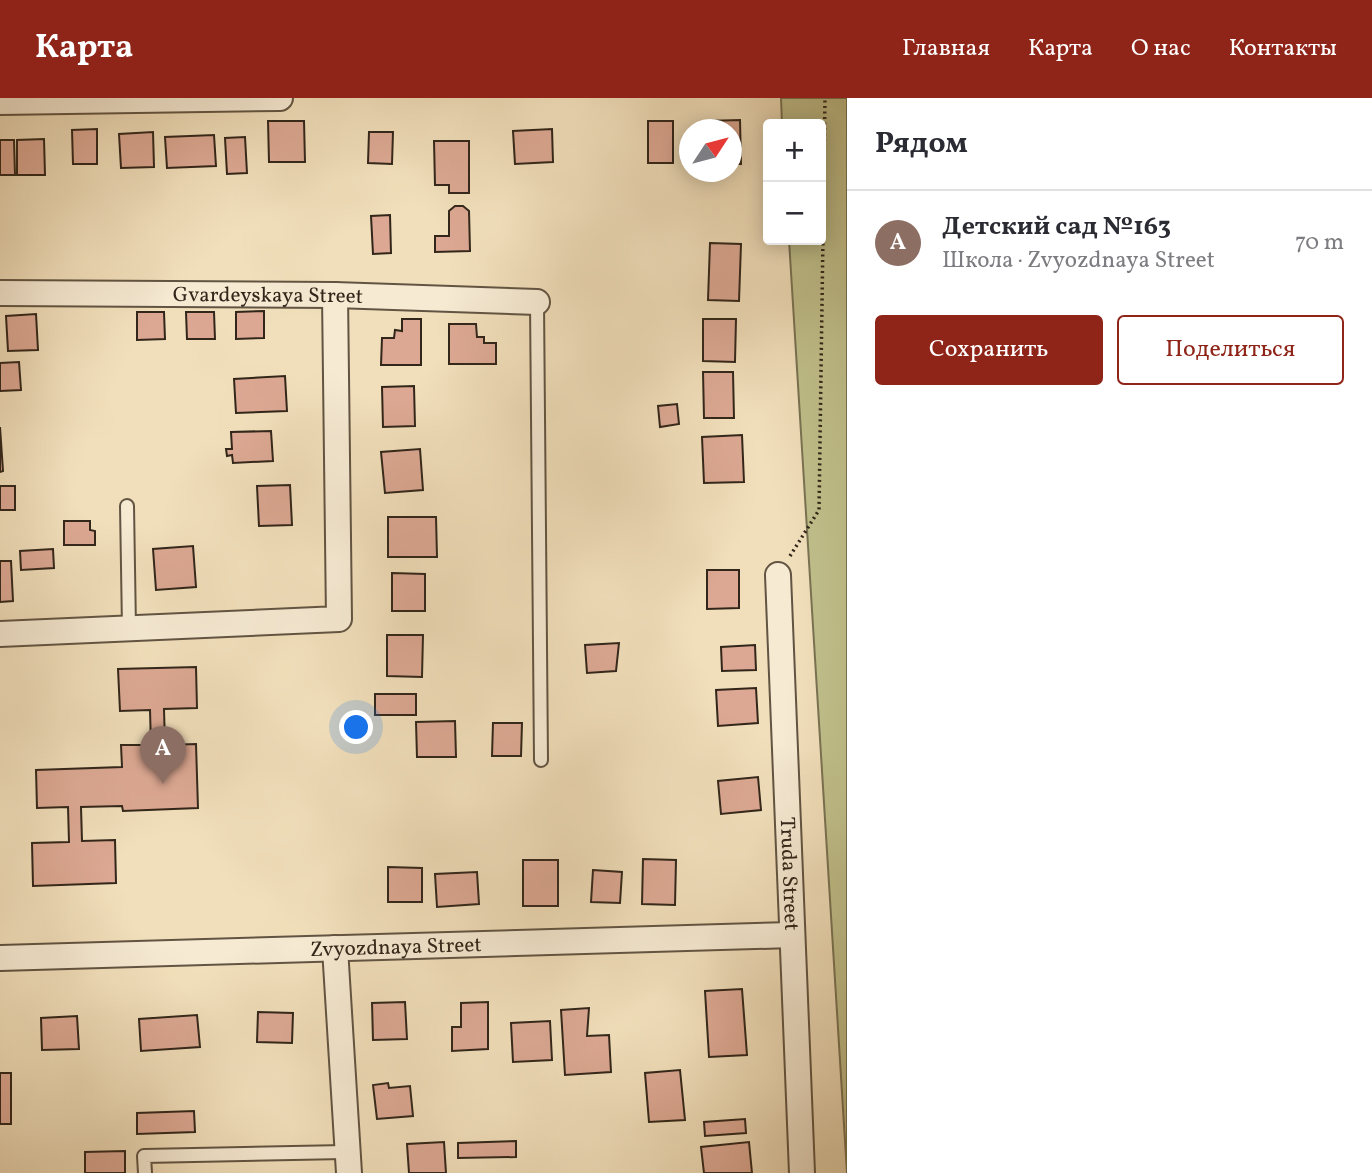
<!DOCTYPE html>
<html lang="ru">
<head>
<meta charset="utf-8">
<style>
  body { margin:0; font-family:Vollkorn,serif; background:#f7f7f7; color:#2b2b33 }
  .controls { position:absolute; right:21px; top:21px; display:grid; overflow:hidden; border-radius:7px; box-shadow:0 4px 18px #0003 }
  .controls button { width:63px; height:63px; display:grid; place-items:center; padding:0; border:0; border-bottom:2px solid #e1e1e2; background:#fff; color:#2b2b33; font:35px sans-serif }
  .compass { position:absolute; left:679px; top:21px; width:63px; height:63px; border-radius:50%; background:#fff; box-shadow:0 4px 18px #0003; rotate:54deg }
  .you { position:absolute; left:357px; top:630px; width:24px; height:24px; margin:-18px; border:5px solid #fff; border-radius:50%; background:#1a73e8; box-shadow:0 0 0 10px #1a73e833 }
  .badge { display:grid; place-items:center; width:46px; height:46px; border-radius:50%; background:#8f2418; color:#fff; font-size:23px; font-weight:700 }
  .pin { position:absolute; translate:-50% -58px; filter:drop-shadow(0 2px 4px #0008) }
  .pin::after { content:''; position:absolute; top:37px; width:24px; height:21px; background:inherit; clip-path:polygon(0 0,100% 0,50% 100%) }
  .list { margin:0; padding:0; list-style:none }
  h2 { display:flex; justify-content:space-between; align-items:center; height:91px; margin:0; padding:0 28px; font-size:30px }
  h2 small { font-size:23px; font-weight:400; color:#7c7c81 }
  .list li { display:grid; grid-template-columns:46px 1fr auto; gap:21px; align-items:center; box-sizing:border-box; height:105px; padding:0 28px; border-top:2px solid #e1e1e2 }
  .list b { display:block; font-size:26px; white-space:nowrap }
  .list p { margin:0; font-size:23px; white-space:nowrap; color:#7c7c81 }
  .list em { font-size:23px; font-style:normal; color:#7c7c81 }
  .actions { display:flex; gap:14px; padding:21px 28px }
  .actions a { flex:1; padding:16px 0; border:2px solid #8f2418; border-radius:7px; text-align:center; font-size:24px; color:#8f2418 }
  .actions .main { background:#8f2418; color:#fff }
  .map { position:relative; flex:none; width:847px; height:1075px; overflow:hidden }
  header { display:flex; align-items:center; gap:42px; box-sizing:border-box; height:98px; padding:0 35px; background:#8f2418; color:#fff }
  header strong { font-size:33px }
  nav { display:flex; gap:38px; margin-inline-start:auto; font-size:24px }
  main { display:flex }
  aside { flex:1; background:#fff }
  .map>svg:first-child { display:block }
  .green { fill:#c0c08c; stroke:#797353; stroke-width:2 }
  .building { fill:#dca893; stroke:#32261a; stroke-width:2 }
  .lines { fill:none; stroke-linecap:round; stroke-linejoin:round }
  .lane-casing { stroke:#625442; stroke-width:16 }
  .street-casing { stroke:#625442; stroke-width:28 }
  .path { stroke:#32261a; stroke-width:3.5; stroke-dasharray:2 3.5; stroke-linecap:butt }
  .lane { stroke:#f6ead3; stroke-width:12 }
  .street { stroke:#f6ead3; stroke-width:24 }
  .labels { text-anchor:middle; stroke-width:7; stroke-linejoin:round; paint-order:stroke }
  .street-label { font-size:21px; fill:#32261a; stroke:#f6ead3 }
</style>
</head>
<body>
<header>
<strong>Карта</strong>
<nav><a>Главная</a><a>Карта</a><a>О нас</a><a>Контакты</a></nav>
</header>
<main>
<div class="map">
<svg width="847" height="1075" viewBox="0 0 847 1075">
  <rect width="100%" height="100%" fill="#f1dfbb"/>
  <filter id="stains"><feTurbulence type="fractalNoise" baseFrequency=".00286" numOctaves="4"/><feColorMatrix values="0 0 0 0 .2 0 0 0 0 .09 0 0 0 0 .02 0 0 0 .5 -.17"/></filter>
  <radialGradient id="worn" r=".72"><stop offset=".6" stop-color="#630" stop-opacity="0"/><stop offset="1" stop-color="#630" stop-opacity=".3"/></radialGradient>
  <!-- green -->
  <path class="green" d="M781,0H847V1075L789,142H821V26H782Z"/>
  <!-- building -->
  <path class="building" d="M740,22L741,66H732V32H705V23Z
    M268,23H304L305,64H269Z
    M648,23H673V65H648Z
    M97,31V66H73L72,32Z
    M552,31L553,64L515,66L513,33Z
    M153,34L154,69L121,70L119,36Z
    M369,34H393L392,66L368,65Z
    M214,37L216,68L167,70L165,39Z
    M245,39L247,75L227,76L225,40Z
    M44,41L45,77H17V42Z
    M0,42H14L15,77H0Z
    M434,43H469V95H449V87H435Z
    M455,108H463L469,113L470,153L435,154V138H449V113Z
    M390,117L391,155L373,156L371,118Z
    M710,145L741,146L739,203L708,202Z
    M264,213V240L236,241V214Z
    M137,214H164L165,241L137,242Z
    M186,214H214L215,241H187Z
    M36,216L38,252L8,253L6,218Z
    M402,221H421V267H381L382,240H394L395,232L402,233Z
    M703,221H736L735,264L703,263Z
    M449,226H476L477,239H484V245H496V266H449Z
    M19,264L21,292L0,293V265Z
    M703,274H733L734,320H704Z
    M285,278L287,313L236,315L234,281Z
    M414,288L415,328L383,329L382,289Z
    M677,306L679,326L660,329L658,308Z
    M0,329L3,373L0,374Z
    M271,333L273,363L233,365L232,357L227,358L226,351H232L231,334Z
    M742,337L744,384L704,385L702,339Z
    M420,351L423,392L385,395L381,354Z
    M290,387L292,427L259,428L257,388Z
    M0,388H15V412H0Z
    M388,419H436L437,459H388Z
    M64,423H90V432L95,433V447H64Z
    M193,448L196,489L156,492L153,451Z
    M53,451L54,470L21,472L20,453Z
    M0,463H11L13,503L0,504Z
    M707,472H739V510L707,511Z
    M392,475L425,476V513H392Z
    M387,537H423L422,579L387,578Z
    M619,545L616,573L587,575L585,547Z
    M755,547L756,572L722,573L721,549Z
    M196,569L197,610L164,611L165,647L196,646L198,710L123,713L122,708L81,709L82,743L115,742L116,785L33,788L32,745L69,744L68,709L37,710L36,672L122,669L121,647H151L150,612L120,613L118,571Z
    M756,590L758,625L718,628L716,592Z
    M375,596H416V617H375Z
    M455,623L456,659H417L416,624Z
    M493,625H522L521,658H492Z
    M758,679L761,712L721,716L718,683Z
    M643,761L676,762L675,807L642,806Z
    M523,762H558V808H523Z
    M388,769L422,770V804H388Z
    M593,772L622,774L620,805L591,804Z
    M477,774L479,806L437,809L435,776Z
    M742,891L747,957L709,959L705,893Z
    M405,904L407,941L373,942L372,905Z
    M488,904V951L452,953V929H461V905Z
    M589,910L587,938L609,937L611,974L565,977L561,912Z
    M258,914L293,915L292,945L257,944Z
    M197,917L200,949L141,953L139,921Z
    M77,918L79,951L42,952L41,920Z
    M550,923L552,962L513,964L511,925Z
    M680,972L685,1022L649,1024L645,975Z
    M0,975H11V1026H0Z
    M388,985L389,990L410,988L413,1018L377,1021L373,987Z
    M194,1013L195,1034L137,1036V1015Z
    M745,1021L746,1035L705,1038L704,1024Z
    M516,1043V1059L458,1060V1045Z
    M444,1044L446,1075H409L407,1046Z
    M749,1044L752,1075H704L701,1049Z
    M125,1053V1075H85V1054Z"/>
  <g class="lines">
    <defs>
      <path id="lane" d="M537,204L541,662
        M127,408L129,530
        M145,1075L144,1058L345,1054"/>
      <g id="street">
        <path d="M0,4L280,0"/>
        <path id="s1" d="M0,195L335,197L537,204"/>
        <path id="s2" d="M778,477L802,1075"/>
        <path d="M0,536L339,521L335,197"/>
        <path d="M335,850L349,1075"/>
        <path id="s3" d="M0,860L792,837"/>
      </g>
    </defs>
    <!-- lane casing -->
    <use href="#lane" class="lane-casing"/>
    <!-- street casing -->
    <use href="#street" class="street-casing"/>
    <!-- path -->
    <path class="path" d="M790,458L819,412L825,0"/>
    <!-- lane -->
    <use href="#lane" class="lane"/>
    <!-- street -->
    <use href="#street" class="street"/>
  </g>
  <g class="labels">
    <!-- street labels -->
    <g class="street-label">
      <text dy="7" stroke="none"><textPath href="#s1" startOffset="268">Gvardeyskaya Street</textPath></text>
      <text dy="7" stroke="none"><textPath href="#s2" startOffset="299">Truda Street</textPath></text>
      <text dy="7" stroke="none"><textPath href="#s3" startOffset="396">Zvyozdnaya Street</textPath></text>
    </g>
  </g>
  <rect width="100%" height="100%" filter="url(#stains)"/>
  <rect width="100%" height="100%" fill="url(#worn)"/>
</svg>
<div class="controls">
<button>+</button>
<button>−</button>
</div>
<svg class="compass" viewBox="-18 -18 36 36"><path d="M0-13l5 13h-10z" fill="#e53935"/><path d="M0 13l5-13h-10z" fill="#7c7c81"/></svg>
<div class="you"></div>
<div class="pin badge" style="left:163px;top:686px;background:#8d6e63">A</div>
</div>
<aside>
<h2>Рядом<small></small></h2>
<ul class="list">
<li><span class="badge" style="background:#8d6e63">A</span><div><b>Детский cад №163</b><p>Школа · Zvyozdnaya Street</p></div><em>70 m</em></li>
</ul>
<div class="actions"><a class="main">Сохранить</a><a>Поделиться</a></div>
</aside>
</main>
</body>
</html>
